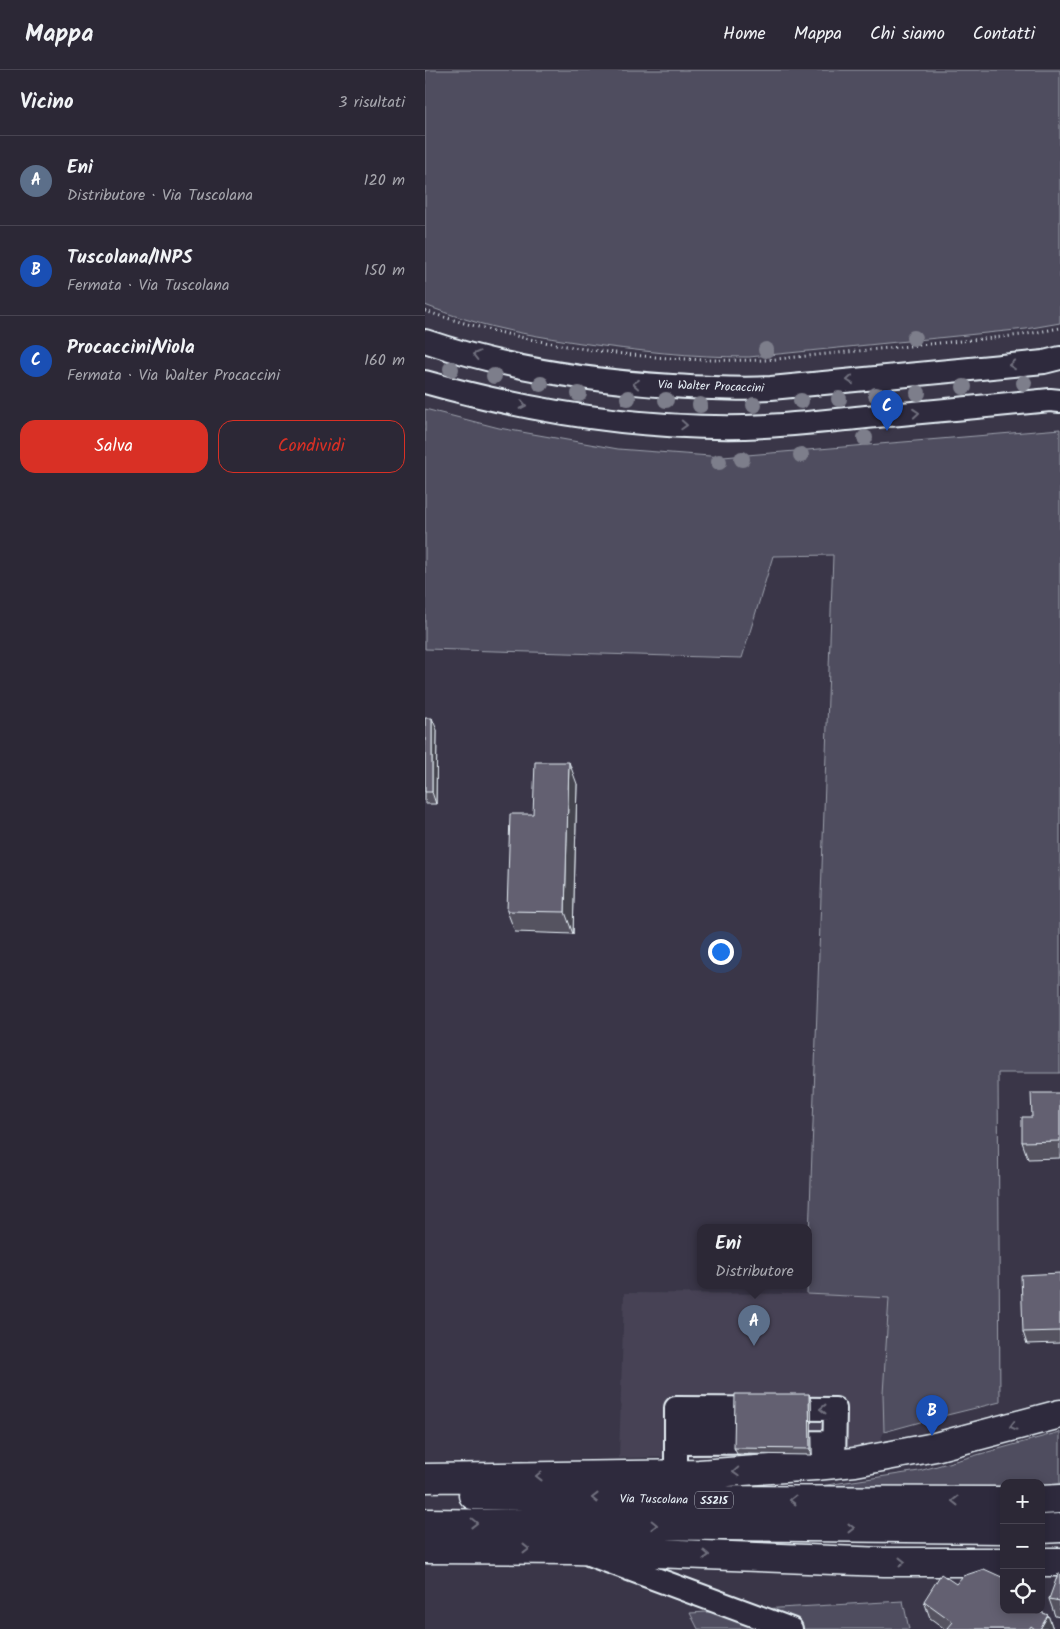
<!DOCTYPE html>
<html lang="it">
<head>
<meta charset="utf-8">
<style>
  body { margin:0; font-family:Kalam,sans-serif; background:#34303e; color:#f1f3f6 }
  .controls { position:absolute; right:15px; bottom:15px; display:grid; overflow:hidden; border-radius:10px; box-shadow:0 2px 12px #0003 }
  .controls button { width:45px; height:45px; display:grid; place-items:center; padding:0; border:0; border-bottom:1px solid #484451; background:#2c2836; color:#f1f3f6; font:25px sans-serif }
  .you { position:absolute; left:295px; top:881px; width:18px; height:18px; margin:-12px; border:4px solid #fff; border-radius:50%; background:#1a73e8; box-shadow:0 0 0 8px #1a73e833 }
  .badge { display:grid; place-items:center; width:32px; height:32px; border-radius:50%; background:#d93025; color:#fff; font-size:16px; font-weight:700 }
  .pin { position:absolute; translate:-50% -41px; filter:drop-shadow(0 1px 2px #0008) }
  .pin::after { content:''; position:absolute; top:26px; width:18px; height:15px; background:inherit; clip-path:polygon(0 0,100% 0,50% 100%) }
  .popup { position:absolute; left:272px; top:1154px; width:115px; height:65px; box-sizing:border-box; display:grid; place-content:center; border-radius:10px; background:#2c2836; filter:drop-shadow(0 1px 4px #0005); font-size:16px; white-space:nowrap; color:#a6a6ad }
  .popup b { font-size:19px; color:#f1f3f6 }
  .popup::after { content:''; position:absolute; left:50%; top:100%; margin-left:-10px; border:10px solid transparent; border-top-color:#2c2836 }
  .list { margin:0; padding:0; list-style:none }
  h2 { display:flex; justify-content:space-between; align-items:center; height:65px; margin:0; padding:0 20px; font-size:21px }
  h2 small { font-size:16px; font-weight:400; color:#a6a6ad }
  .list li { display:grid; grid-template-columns:32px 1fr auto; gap:15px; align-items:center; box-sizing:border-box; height:90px; padding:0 20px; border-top:1px solid #484451 }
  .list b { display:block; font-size:19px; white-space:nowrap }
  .list p { margin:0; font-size:16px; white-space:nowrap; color:#a6a6ad }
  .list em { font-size:16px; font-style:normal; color:#a6a6ad }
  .actions { display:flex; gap:10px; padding:15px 20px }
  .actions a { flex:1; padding:11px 0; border:1px solid #d93025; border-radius:15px; text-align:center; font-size:18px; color:#d93025 }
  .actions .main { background:#d93025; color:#fff }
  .icon { flex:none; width:28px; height:28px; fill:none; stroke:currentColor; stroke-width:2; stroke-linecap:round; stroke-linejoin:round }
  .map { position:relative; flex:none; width:635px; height:1559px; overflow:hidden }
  header { display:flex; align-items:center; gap:30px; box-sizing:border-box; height:70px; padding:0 25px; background:#2c2836; border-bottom:1px solid #484451 }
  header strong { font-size:24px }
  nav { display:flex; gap:28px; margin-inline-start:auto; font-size:18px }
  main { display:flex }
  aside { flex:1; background:#2c2836 }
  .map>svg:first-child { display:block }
  .built { fill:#464354 }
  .green { fill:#504e5f; stroke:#9ca0ac }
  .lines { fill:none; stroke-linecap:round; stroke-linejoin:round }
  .minor-casing { stroke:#e8f1f8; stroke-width:26 }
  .major-casing { stroke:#e8f1f8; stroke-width:31 }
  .path { stroke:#e8f1f8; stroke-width:3; stroke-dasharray:1 4; stroke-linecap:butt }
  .minor { stroke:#2f2a3d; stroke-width:22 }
  .major { stroke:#2f2a3d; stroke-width:28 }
  .tree { fill:#7d7e8b }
  .wall { fill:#555361; stroke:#e8f1f8 }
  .shaded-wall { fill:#45444f; stroke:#e8f1f8 }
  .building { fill:#636171; stroke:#e8f1f8 }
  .oneway { stroke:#70707e }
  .labels { text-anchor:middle; stroke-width:4.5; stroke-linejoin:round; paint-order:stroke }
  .shield { fill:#2f2a3d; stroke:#b0b5c0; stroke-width:1 }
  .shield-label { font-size:11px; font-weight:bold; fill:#e8f1f8 }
  .street-label { font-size:12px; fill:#e8f1f8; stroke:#2f2a3d }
</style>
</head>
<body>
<header>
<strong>Mappa</strong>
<nav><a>Home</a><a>Mappa</a><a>Chi siamo</a><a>Contatti</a></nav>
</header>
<main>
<aside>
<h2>Vicino<small>3 risultati</small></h2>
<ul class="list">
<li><span class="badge" style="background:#5c6f8a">A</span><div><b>Eni</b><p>Distributore · Via Tuscolana</p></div><em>120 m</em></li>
<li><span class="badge" style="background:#1a4fb4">B</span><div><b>Tuscolana/INPS</b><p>Fermata · Via Tuscolana</p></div><em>150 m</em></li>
<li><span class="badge" style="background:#1a4fb4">C</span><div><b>Procaccini/Viola</b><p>Fermata · Via Walter Procaccini</p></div><em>160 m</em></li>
</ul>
<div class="actions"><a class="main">Salva</a><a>Condividi</a></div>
</aside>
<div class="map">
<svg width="635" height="1559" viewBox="0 0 635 1559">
  <rect width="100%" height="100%" fill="#3a3648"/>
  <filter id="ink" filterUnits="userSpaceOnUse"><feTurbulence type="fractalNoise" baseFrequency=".02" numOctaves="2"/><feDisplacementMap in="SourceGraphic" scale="10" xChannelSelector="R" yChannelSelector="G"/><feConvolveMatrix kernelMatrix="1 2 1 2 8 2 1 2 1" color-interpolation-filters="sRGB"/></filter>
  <g filter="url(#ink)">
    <!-- built -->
    <path class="built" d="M199,1223L382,1224L464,1227L458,1324L459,1362L454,1373L398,1385L194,1388Z"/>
    <!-- green -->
    <path class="green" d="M0,0H635V253L601,259L324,287C267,287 212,281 156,273C117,267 78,261 40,249C26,245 13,240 0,235Z
      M0,339L74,358L193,379L298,387L635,359V1003H573L575,1332L510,1348L459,1362L458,1324L464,1228L382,1224L408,485L348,486L317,588L0,579Z
      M635,1362V1414L616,1416V1413H579V1418L395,1416L494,1401Z
      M478,1531L484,1559H273L265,1543Z"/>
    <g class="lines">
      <defs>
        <path id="minor" d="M0,271C79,298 164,311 247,316C280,318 313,320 346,318L619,292L635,288
          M0,312C103,341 213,359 320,357C361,356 401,351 441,347C502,342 564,336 625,330L635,331
          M251,1357H339
          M251,1373L409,1372
          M251,1404V1338L410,1339L409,1394
          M166,1485L366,1559"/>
        <path id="major" d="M0,1408L274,1404L390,1396L430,1392L510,1377L635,1344
          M48,1425L291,1430L579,1431
          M616,1430L635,1429
          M0,1453L579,1459
          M616,1459L635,1458
          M0,1479L151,1480L459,1492H579
          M616,1492H635"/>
      </defs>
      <!-- minor casing -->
      <use href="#minor" class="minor-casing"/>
      <!-- major casing -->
      <use href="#major" class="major-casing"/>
      <!-- path -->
      <path class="path" d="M0,241C109,277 226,293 341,290L597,265L635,258"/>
      <!-- minor -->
      <use href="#minor" class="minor"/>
      <!-- major -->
      <use href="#major" class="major"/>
    </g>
    <!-- trees -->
    <g class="tree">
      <circle cx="489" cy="268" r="8"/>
      <circle cx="341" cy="280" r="8"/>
      <circle cx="26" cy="299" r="8"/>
      <circle cx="69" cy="306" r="8"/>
      <circle cx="599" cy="313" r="8"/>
      <circle cx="116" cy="314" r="8"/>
      <circle cx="539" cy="317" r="8"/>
      <circle cx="493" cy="323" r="8"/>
      <circle cx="154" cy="324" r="8"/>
      <circle cx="451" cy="325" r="8"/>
      <circle cx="203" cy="328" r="8"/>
      <circle cx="414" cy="329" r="8"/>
      <circle cx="241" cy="330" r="8"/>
      <circle cx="376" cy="331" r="8"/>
      <circle cx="275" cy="335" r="8"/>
      <circle cx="329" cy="335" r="8"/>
      <circle cx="440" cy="368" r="8"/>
      <circle cx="376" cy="385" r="8"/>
      <circle cx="317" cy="389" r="8"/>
      <circle cx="294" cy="392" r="8"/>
    </g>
    <!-- wall -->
    <path class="wall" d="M0,648L12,660L11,734H0Z
      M152,714L148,864L90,862L82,841L108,744Z
      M635,1023V1088L603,1089L597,1072L607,1047Z
      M635,1203V1273L602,1274L598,1262Z
      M384,1324L386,1331L387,1385L312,1384L309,1378Z
      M635,1504V1547L630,1546L624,1529Z
      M499,1531L613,1541L623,1545L628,1559H520L505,1548Z"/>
    <!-- shaded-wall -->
    <path class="shaded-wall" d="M7,648L12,660L11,734L7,722Z
      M144,692L152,714L148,864L140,842Z
      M384,1324L386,1331L387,1385L385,1379Z
      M623,1545L628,1559H615Z"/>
    <!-- building -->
    <path class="building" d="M0,648H7V722H0Z
      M110,692H144L140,842L82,841L85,744H108Z
      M606,1023H635V1071L597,1072V1047H607Z
      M635,1203V1261L598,1262L596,1205Z
      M310,1324H384L385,1379L309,1378Z
      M559,1499L579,1508V1540H610L623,1545L615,1559H610L606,1556L604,1559H526L523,1558L528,1552L499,1531L516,1504L531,1514L538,1506Z
      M633,1504H635V1531L624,1529Z"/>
    <!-- one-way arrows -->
    <defs><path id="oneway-chevron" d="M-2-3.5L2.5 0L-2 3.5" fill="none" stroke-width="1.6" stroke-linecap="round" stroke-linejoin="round" transform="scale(1.25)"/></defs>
    <g class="oneway">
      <use href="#oneway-chevron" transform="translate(51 285) rotate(-166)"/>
      <use href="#oneway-chevron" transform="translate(587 295) rotate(175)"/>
      <use href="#oneway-chevron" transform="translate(425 310) rotate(175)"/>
      <use href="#oneway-chevron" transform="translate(211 314) rotate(-175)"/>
      <use href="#oneway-chevron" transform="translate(98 335) rotate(12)"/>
      <use href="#oneway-chevron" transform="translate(491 343) rotate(-5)"/>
      <use href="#oneway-chevron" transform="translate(259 355) rotate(3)"/>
      <use href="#oneway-chevron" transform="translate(398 1339) rotate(-180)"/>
      <use href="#oneway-chevron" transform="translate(588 1356) rotate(165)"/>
      <use href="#oneway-chevron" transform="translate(311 1402) rotate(177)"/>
      <use href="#oneway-chevron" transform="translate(114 1406) rotate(179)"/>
      <use href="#oneway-chevron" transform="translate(170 1428) rotate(-179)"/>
      <use href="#oneway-chevron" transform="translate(368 1430) rotate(-180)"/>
      <use href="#oneway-chevron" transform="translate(530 1431) rotate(-180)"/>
      <use href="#oneway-chevron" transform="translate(49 1453) rotate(1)"/>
      <use href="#oneway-chevron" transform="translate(229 1455) rotate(1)"/>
      <use href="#oneway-chevron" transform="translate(426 1458)"/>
      <use href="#oneway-chevron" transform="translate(101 1479)"/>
      <use href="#oneway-chevron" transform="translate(281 1485) rotate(2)"/>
      <use href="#oneway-chevron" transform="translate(477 1492)"/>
    </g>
  </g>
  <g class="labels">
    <!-- shield labels -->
    <rect class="shield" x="270" y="1421.5" width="38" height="17" rx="4"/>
    <g class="shield-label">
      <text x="289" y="1434">SS215</text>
    </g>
    <!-- street labels -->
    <g class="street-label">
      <text transform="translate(286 316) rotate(2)" y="4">Via Walter Procaccini</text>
      <text transform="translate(229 1429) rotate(1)" y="4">Via Tuscolana</text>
    </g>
  </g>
</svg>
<div class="controls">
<button>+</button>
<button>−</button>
<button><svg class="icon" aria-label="locate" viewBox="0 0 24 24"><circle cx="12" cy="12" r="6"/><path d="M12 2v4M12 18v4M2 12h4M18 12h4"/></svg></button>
</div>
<div class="you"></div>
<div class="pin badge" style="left:329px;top:1276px;background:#5c6f8a">A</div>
<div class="popup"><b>Eni</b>Distributore</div>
<div class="pin badge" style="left:507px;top:1366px;background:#1a4fb4">B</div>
<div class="pin badge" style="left:462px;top:361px;background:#1a4fb4">C</div>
</div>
</main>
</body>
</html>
